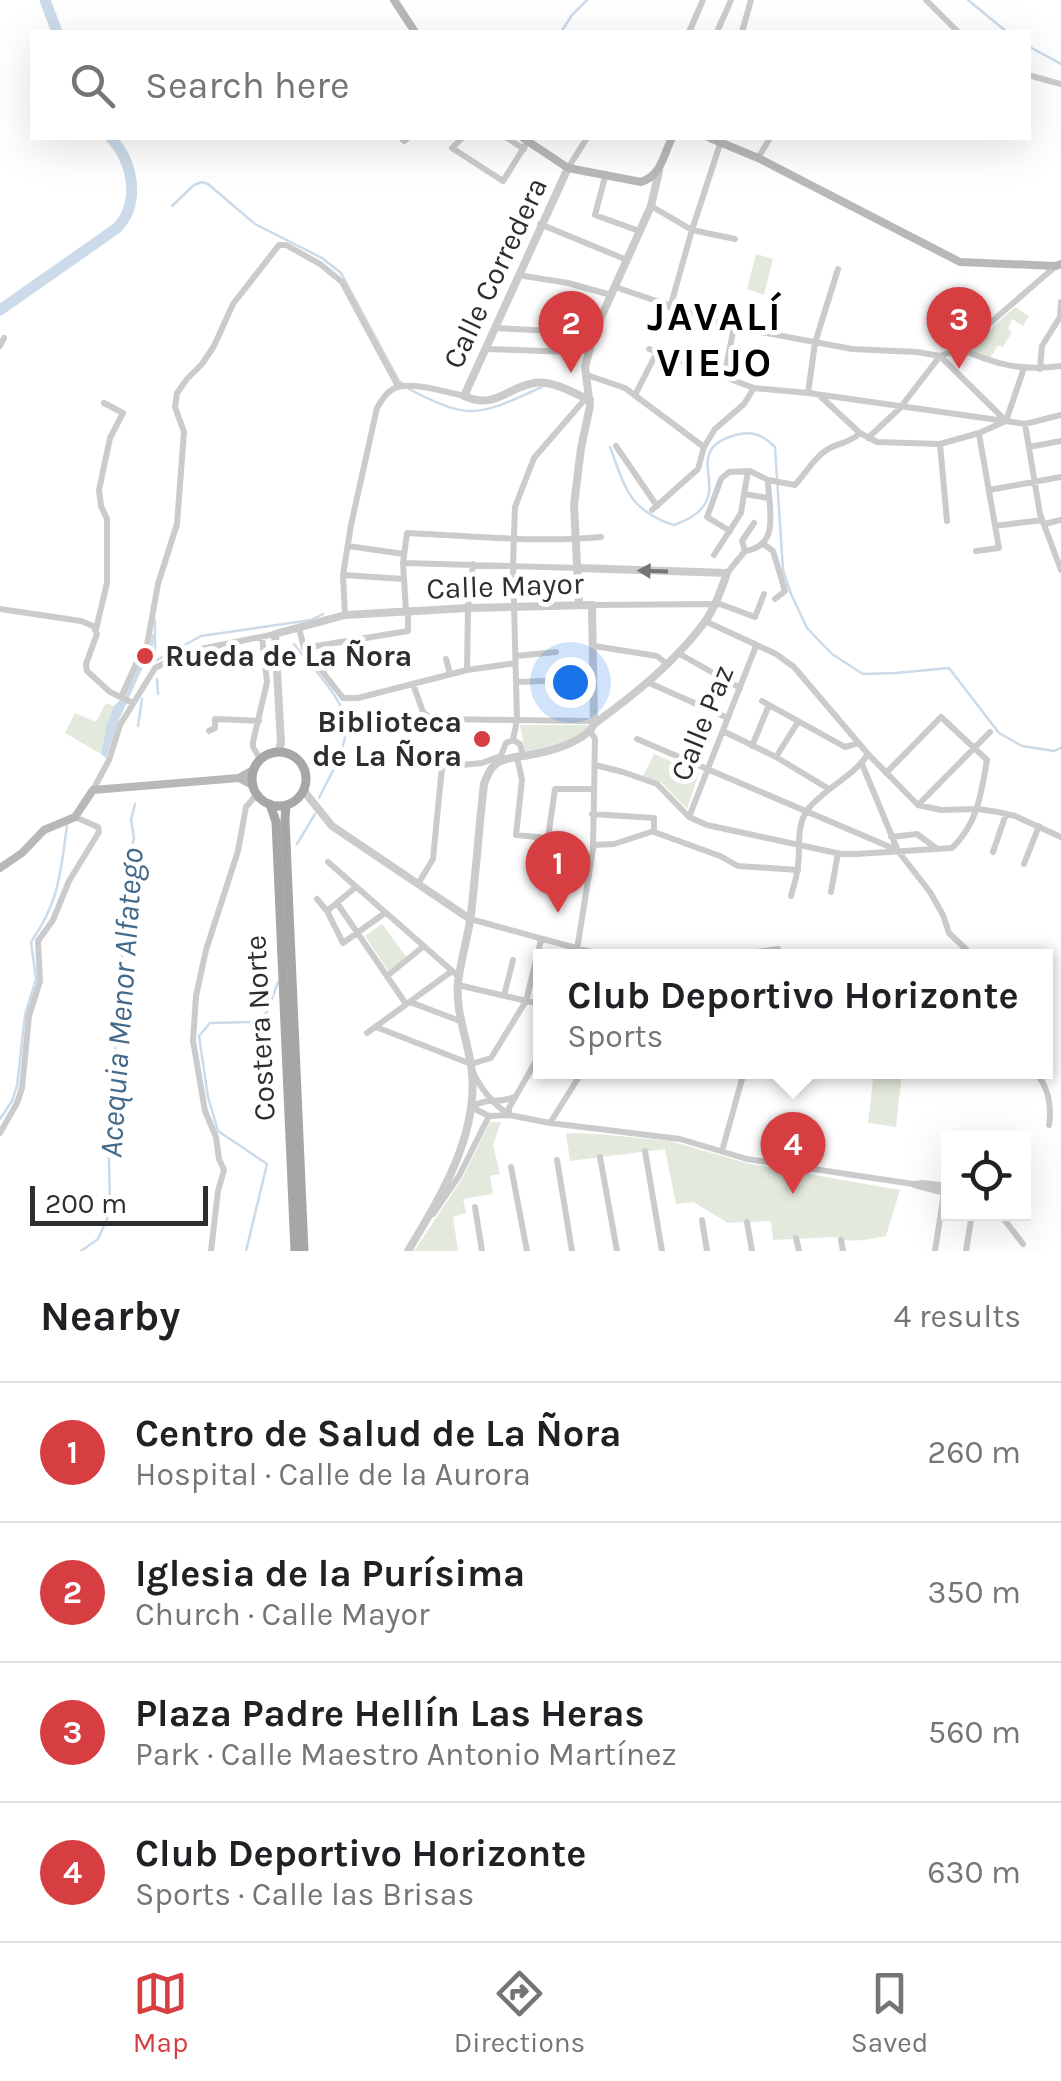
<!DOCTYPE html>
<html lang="en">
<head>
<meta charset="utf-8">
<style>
  body { margin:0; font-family:Karla,sans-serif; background:#f6f6f6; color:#202124 }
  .controls { position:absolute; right:30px; bottom:30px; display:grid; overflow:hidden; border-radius:0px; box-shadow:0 10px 40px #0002 }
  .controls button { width:90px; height:90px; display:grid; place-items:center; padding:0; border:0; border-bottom:2px solid #e0e0e0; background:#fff; color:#202124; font:50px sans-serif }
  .scale { position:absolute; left:30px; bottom:25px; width:178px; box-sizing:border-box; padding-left:10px; border:5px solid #2e2e2e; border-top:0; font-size:28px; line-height:35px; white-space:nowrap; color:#2e2e2e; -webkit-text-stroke:8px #fff; paint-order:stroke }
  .you { position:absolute; left:570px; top:682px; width:35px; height:35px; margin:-25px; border:8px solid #fff; border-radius:50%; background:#1a73e8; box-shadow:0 0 0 15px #1a73e833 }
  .badge { display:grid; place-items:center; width:65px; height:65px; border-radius:50%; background:#d73e41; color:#fff; font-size:32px; font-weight:700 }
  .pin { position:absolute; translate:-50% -82px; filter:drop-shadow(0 2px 5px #0008) }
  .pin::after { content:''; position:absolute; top:52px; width:35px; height:30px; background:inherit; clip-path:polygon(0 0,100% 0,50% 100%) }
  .popup { position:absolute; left:533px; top:949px; width:520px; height:130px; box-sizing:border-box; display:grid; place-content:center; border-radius:0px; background:#fff; filter:drop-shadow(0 2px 8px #0005); font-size:32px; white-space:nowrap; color:#757577 }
  .popup b { font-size:38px; color:#202124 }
  .popup::after { content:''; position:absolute; left:50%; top:100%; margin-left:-20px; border:20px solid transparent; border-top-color:#fff }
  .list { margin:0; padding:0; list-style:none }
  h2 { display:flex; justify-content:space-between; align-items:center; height:130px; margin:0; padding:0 40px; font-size:42px }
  h2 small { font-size:32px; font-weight:400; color:#757577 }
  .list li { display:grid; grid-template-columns:65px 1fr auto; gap:30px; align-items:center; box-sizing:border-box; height:140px; padding:0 40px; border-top:2px solid #e0e0e0 }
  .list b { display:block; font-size:38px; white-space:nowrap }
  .list p { margin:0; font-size:32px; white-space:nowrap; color:#757577 }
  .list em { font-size:32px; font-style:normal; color:#757577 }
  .icon { flex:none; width:55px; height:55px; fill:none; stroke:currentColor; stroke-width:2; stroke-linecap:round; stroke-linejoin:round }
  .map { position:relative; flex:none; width:1061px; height:1251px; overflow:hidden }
  .search { position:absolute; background:#fff; box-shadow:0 10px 40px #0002; left:30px; right:30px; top:30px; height:110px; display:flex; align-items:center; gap:25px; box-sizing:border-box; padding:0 35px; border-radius:0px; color:#757577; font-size:38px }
  .sheet { height:690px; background:#fff }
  nav { display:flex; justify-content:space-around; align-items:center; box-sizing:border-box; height:140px; border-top:2px solid #e0e0e0; background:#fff; font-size:28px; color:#757577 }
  nav a { display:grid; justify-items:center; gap:5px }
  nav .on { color:#d73e41 }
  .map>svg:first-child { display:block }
  .green { fill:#e3eadd }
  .water { fill:#cbdbe9 }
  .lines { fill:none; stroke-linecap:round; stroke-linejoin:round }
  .stream { stroke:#cbdbe9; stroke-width:2.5 }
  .river { stroke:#cbdbe9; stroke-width:11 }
  .minor { stroke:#cbcbcb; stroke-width:6 }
  .tertiary { stroke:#cbcbcb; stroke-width:8 }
  .secondary { stroke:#b8b8b8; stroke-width:8 }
  .primary { stroke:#a6a6a6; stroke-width:9 }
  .oneway { fill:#757575 }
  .poi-dot { fill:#d73e41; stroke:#fff; stroke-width:4 }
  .labels { text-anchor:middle; stroke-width:10; stroke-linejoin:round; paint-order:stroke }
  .street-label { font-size:30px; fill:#2e2e2e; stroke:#fff }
  .poi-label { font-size:30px; font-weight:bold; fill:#2e2e2e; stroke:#fff; text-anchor:start }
  .water-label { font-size:32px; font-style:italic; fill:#436a8a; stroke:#fff }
  .district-label { font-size:40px; font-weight:bold; letter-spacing:2.5px; fill:#000; stroke:#fff }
</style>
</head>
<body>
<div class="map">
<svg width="1061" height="1251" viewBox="0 0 1061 1251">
  <rect width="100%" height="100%" fill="#fff"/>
  <!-- green -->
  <path class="green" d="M756,254L773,259L764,295L747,289Z
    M1015,307L1029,316L1023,326L1012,319L1008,329L1012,332L1003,347L998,345L990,358L970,350L969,348Z
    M106,703L114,706L106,726L101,754L65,733L75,713L96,722Z
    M520,725H588L584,734L546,749L525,751Z
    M654,754L699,773L687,809L662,783L643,776Z
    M382,924L407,958L389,972L365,936Z
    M874,1072H902L896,1127L868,1123Z
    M490,1122H501L493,1145L500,1174L490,1176L493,1194L463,1199L466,1213L453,1217L458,1251H414L462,1179Z
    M566,1133L598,1134L670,1141L750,1164L900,1190L886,1236C870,1239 850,1244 834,1237L773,1240L771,1221L728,1223L693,1202L676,1204L665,1149L570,1161Z"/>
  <!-- water -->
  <path class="water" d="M139,664L143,667L118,722L106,758L101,754L106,726L114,706L124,696Z"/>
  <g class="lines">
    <!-- stream -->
    <path class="stream" d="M968,0L1007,32
      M561,32L572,15L587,0
      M1028,46L1061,64
      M172,206L194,185L202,182L208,184L255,224L322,258L341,273L399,381L403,384
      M409,389C424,397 455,412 471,411C495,411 520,396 542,387
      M610,447C625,487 629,511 674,525C687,520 699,515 706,502C719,478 686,446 740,434C755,431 765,437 775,447L783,570L791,594L807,628L832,654L863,674L896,673L949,668L999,733L1022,746L1054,751L1061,748
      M294,644C308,663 345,700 346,723C347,750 330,775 319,798
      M150,660L153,635
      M155,661L201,636L311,620L323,614
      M155,661V620
      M140,664L150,645
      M157,679L158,694
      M138,726L142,699
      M297,844L315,814
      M0,1119L12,1101L17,1086L25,1015L36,979L31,942C60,900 60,874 67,826
      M81,1251L98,1239L110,1212L109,1156L120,1072L113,1036L125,978L121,947L129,934V861L134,838L131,820L135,804
      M246,1251L267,1164L218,1131L208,1097L199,1036L210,1023L253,1022L267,1012L278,982"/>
    <!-- river -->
    <path class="river" d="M45,0L57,32
      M0,310L117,228C141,203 133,162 111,138"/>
    <!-- minor -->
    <path class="minor" d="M926,0L958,32
      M689,32L703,0
      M717,32L731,0
      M742,32L751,0
      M1028,75L1061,84
      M401,138L404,141L408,138
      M462,138L452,148L503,181L528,141
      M507,138L524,149
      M758,158L770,138
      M568,168L587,138
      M605,177L595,215L639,231
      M651,206L692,230L735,239
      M540,224L627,260
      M518,275L568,283L611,295
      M615,287L734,327L852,349L917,352L940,356L1006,421
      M670,308L692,230L722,138
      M495,328L594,333
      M0,346L4,338
      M485,349L574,352
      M649,349L754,388L808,393L1005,421
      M961,349C996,365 1022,371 1061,366
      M1040,369L1042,346L1060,317L1061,302
      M587,375L625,388L704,447
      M724,377L734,327
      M808,393L815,343L838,269
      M635,395L657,352
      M820,396L860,433L877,442L940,444L979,433L1006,421L1025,424L1061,415
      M1006,421L1024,368
      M1025,424L1040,514L1061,570
      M868,438L900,408L940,356L960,349L1056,266
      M940,444L947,521
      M616,446L657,506
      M1029,447L1061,441
      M989,490L1061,477
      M744,494L748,471
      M652,510L698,469L704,447L715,429L744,404L754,388
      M1044,524L1061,520
      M995,526L1042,520
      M730,531L707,517L721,479L729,472L750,471L768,480L795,485C805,474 816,455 830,448C841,442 850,443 860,433
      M762,543L773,551L785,591L775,599
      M348,546L404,554
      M745,551L742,541L754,523
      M976,551L999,548L979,434
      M714,555L741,513L744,494L768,498
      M403,563L578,568
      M727,573L745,551C782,546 768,506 768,480
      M343,575L404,579
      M592,605L720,604L755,617L764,594
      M0,609L81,621L93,626L97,634L86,664L87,671L110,692L133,703
      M406,611L403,563L407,533C472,536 537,543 601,537
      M345,615L343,575L351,525L377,408C382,400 386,392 395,388C410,381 446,392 464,396
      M705,621L776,654L794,667L868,754L918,805L941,810L978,809L998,812L1015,816L1061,837
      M299,628L304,648L343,698H358L467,670L516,663
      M96,629L107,583V519L101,506L99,490L110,438L123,413L104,403
      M594,646L657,656L667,664
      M304,648L408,631V611
      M678,653L740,688
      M516,656L556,652
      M446,659L450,674
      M467,670L468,608L473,564
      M517,682L593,679
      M647,682L728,718
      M413,684L423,712L431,719L594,721
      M121,697L141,653L147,645L158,584L177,524L184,432L175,407L177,393L187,379L202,364L214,346L233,304L279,245H286L320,264L342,282L398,386
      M762,701L845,747L859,743
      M209,731L215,728V719L259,721
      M723,731L776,757L829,789
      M637,739L897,850
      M513,740L520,744L523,756
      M752,746L769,705
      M517,757L522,780L516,835L548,838L555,789H593
      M776,757L798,722
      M260,759L253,747V742L267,682L262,637
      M498,763L506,743L513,740L517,720L513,565L515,507L534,458L586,398
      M862,764L898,851L930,892L943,915L949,933L973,956
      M595,765L623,772L657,784L689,817L707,825L841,854H856L952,848C978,823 981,794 987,760L941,717L886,773
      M93,790L109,760L120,725L155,668L186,652L275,634
      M918,805L990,732
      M592,814L654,818V832L720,856L738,866L798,870
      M689,817L756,646
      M891,837L917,834L936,848
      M593,845L614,844L654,831
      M993,852L1006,814
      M328,862L458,976
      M1024,864L1039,826
      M418,884L433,859L442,767L482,763L498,757
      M831,892L838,853
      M791,896C793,888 796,880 797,872C802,851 794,828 808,809C825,788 853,777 868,754
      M317,899L327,911L343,943L385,913
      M337,903L406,1004
      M327,911L356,887
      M470,919L605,956
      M576,956L593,849L595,739L591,732
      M727,956L778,949L775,956
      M387,976L424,946
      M458,985L540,1004
      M504,996L513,960
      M410,1002L460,1021
      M376,1027L471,1064L491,1058L526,1001L541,940
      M367,1033L452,971
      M472,1070C481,1089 491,1102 508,1114
      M1034,1072C1048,1084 1052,1106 1049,1125
      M471,1107L489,1116L509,1115L550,1123L680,1139L747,1159L913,1184L923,1183L948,1186
      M471,1107C491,1096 496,1105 514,1097
      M509,1115V1108L540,1054
      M550,1123L582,1072
      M0,1133L17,1103L22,1088L29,1016L40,981L38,941L53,920L69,881L99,832L98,827L75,817
      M645,1151L662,1251
      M722,1151L744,1072
      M600,1157L617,1251
      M557,1160L572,1251
      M511,1167L527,1251
      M914,1185L945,1193
      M475,1207L482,1251
      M433,1214L459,1176L489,1116
      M1000,1214L1023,1244
      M702,1220L707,1251
      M747,1222L752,1251
      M796,1238L799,1251
      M841,1240L843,1251
      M211,1251L218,1191L224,1170L219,1159L216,1137L205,1111L193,1041L196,996L206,950L238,851L246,807L257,794
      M935,1251L944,1193
      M966,1251L972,1214"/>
    <!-- tertiary -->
    <path class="tertiary" d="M568,168L464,396C496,410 505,388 534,383C553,380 573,393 590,400
      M578,568L727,573C721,590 715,608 704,623C674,663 634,695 594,724
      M579,605L574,505L581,448L590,406L585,367L594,333L651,206L659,171
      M278,752L281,743L275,634L345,615L468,608L592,605L594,724C586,742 548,752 529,755C519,757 506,757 497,763C490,768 487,776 484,784C479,827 476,871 471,914C468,937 461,959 458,982C455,1014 469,1042 472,1073C478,1137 439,1199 408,1251
      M303,790L332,826L470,919"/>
    <!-- secondary -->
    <path class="secondary" d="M394,0L415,32
      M523,138L568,168L641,182C662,175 663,155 672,138
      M710,138L758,158L960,262L1056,266L1061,264
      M239,778L252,785
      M0,868L22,853L44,830L75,817L93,790L239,778L253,770"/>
    <!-- primary -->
    <path class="primary" d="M252 779a27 27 0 1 1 54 0a27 27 0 1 1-54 0Z
      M270,804L276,822L295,1251
      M286,805L285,820L304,1251"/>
  </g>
  <!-- one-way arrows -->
  <defs><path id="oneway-solid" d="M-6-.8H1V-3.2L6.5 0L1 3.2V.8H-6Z" transform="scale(2.5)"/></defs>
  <use class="oneway" href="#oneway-solid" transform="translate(653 571) rotate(-178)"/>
  <!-- markers -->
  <g class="poi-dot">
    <circle cx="145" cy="656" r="10"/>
    <circle cx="482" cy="739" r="10"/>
  </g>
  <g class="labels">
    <!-- street labels -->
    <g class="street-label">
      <text transform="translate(495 273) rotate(-65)" y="10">Calle Corredera</text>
      <text transform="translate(505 586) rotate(-2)" y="10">Calle Mayor</text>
      <text transform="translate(702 723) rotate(-68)" y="10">Calle Paz</text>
      <text transform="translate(260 1028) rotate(-93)" y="10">Costera Norte</text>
    </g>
    <!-- poi labels -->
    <g class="poi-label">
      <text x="165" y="666">Rueda de La Ñora</text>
      <text x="462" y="732" text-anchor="end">Biblioteca<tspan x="462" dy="34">de La Ñora</tspan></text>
    </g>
    <!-- water labels -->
    <g class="water-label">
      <text transform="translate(121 1003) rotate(-86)" y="11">Acequia Menor Alfatego</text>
    </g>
    <!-- district labels -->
    <g class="district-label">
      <text x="715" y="330">JAVALÍ<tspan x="715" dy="46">VIEJO</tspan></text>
    </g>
  </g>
</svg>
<div class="controls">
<button><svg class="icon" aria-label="locate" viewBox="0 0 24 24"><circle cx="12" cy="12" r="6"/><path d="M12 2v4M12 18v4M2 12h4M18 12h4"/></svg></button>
</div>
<div class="scale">200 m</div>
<div class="you"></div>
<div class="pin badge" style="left:558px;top:913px">1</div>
<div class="pin badge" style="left:571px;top:373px">2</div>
<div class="pin badge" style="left:959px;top:369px">3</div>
<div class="pin badge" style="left:793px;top:1194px">4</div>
<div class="popup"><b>Club Deportivo Horizonte</b>Sports</div>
<div class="search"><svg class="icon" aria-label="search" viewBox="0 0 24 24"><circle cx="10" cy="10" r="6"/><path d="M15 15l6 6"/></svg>Search here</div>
</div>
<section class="sheet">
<h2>Nearby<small>4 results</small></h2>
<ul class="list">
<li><span class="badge">1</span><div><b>Centro de Salud de La Ñora</b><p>Hospital · Calle de la Aurora</p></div><em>260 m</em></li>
<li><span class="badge">2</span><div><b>Iglesia de la Purísima</b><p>Church · Calle Mayor</p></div><em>350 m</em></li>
<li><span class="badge">3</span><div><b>Plaza Padre Hellín Las Heras</b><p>Park · Calle Maestro Antonio Martínez</p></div><em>560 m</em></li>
<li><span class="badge">4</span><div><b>Club Deportivo Horizonte</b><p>Sports · Calle las Brisas</p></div><em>630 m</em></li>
</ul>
</section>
<nav>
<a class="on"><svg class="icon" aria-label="map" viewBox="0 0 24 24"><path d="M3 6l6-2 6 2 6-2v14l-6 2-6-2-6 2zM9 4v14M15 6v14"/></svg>Map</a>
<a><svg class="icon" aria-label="directions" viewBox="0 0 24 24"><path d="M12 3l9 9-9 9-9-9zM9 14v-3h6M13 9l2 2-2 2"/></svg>Directions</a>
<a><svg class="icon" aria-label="saved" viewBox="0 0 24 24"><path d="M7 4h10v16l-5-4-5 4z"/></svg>Saved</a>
</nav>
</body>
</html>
